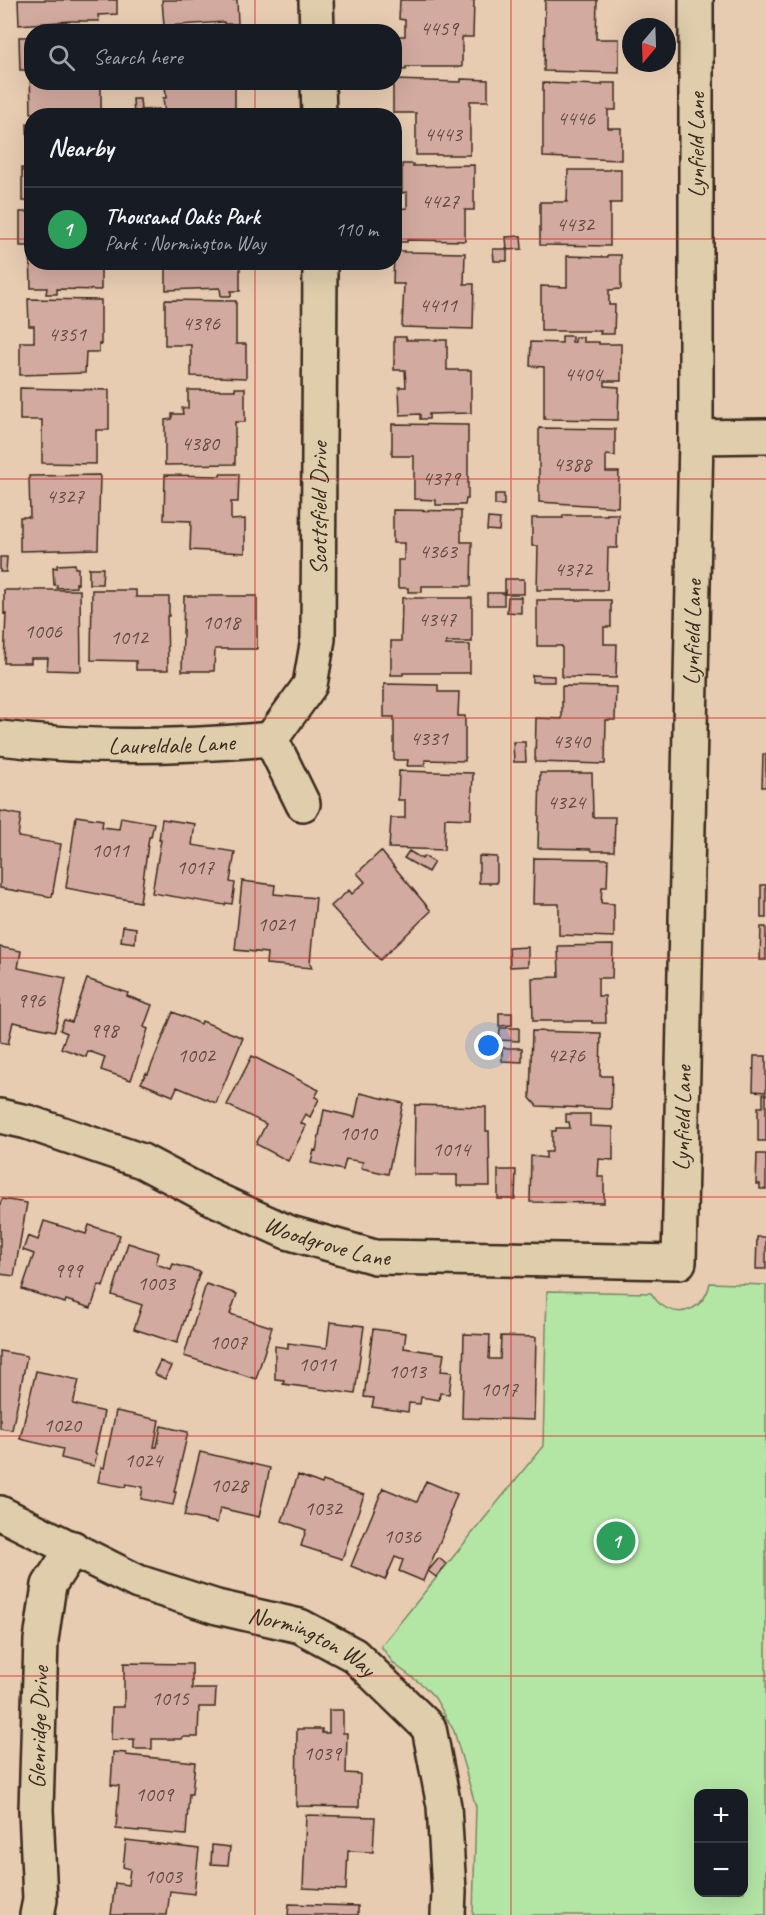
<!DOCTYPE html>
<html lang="en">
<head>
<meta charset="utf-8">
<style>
  body { margin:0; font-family:Caveat,sans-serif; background:#242831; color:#f1f3f6 }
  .controls { position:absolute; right:18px; bottom:18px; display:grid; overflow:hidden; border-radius:12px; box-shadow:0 6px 24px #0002 }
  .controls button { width:54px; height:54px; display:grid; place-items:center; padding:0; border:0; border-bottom:2px solid #363941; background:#171b24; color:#f1f3f6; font:30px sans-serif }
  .compass { position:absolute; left:622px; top:18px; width:54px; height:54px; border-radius:50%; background:#171b24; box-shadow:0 6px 24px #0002; rotate:199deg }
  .you { position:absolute; left:489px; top:1046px; width:21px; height:21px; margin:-15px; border:4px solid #fff; border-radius:50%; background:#1a73e8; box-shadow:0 0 0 9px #1a73e833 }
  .badge { display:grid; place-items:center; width:39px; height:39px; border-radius:50%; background:#9f9995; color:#fff; font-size:20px; font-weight:700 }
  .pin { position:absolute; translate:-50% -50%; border:3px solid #fff; box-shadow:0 2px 6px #0006 }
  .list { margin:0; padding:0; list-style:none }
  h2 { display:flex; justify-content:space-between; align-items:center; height:78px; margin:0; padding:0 24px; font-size:26px }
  h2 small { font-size:20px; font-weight:400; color:#9ea1a6 }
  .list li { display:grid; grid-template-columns:39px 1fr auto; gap:18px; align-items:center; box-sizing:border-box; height:84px; padding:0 24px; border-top:2px solid #363941 }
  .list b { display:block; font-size:22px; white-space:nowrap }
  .list p { margin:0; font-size:20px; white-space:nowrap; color:#9ea1a6 }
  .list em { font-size:20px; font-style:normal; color:#9ea1a6 }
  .icon { flex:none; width:33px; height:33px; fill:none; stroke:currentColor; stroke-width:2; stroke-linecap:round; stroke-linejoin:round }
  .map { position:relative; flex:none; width:766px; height:1915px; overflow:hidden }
  .search { position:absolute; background:#171b24; box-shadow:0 6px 24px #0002; left:24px; top:24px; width:378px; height:66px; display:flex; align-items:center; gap:15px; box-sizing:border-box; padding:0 21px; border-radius:24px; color:#9ea1a6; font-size:22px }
  .panel { position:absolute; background:#171b24; box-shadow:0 6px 24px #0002; left:24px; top:108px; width:378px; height:162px; border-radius:24px }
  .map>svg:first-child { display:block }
  .green { fill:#b3e5a5; stroke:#778862; stroke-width:1.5; fill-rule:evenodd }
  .building { fill:#d3aa9f; stroke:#3b2a1e; stroke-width:1.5 }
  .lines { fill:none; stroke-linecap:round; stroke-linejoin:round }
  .minor-casing { stroke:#3b2a1e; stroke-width:38 }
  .minor { stroke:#dfcdab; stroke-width:33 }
  .grid { fill:none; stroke:#d62828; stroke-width:1.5; stroke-opacity:0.55 }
  .labels { text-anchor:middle; stroke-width:4.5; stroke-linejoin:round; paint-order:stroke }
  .number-label { font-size:21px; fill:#614a3e }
  .street-label { font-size:24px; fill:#3b2a1e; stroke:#dfcdab }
</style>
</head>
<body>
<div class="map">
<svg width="766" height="1915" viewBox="0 0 766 1915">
  <rect width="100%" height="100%" fill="#e7ccb1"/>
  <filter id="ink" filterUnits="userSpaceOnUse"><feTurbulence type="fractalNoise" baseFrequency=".0167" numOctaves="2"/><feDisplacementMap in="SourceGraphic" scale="12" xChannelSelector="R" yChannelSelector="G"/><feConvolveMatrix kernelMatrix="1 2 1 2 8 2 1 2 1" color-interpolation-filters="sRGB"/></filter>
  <g filter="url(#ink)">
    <!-- green -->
    <path class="green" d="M710,1283L766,1285V1915H473L476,1807L454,1731L435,1698L424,1686L394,1664L381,1646L543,1446L547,1291L651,1293C654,1297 657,1302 660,1304C682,1321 705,1307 710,1283ZM698,1794H744V1892H698Z"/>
    <!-- building -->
    <path class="building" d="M18,0H117V14L98,15L99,21H71L19,25Z
      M162,0H237L238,24H224V22L164,26Z
      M400,0H474L473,37H462V67H406V70L394,69V36H405V20L399,19Z
      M545,0H597L596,39H619V73L544,71Z
      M19,37H32V82H101V112L31,113L30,70H20Z
      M461,79L488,80V101H470V155H416V113H393V82L394,80L461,82Z
      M165,82H235V112L165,114L163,98H166Z
      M543,83L602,85V83H616V110H608V128H621V160L543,157Z
      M133,99H140L141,110L159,109L160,116H134Z
      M27,124H32V151L28,152Z
      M402,164H413V166L474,165V210H465V241L407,240V242H394V209L407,208V192L402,193Z
      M22,168H32V201H22Z
      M610,169H621V203H610V246L540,245V202H567L568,170H610Z
      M20,212H32V262H101V290L57,289V294H46L47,288H31L30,246H20Z
      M521,236L522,249L507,250L506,237Z
      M493,249H507V261H494Z
      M394,251H404V252L465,253L464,284H474L473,329L402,327L404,284H393Z
      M608,255H621V289L609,290V305H615L614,334H600L601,331H541V286L567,287V256L608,257Z
      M166,262H233V264H240V291H231V296H221L220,288L166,290Z
      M28,299L101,300V345L99,344V352H86L85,373L20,375V342H34V326H29Z
      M165,300L236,301V344H246V378L191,376V345H165Z
      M562,336H572V342H575V337H583V342H599V344H621V381H605V386L619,387L618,420L544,419V367L530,366L531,342L562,343Z
      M394,337H406V340H447V370H471V413L429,414V419H420V414L400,415L399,387H406L405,370H394Z
      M20,388L109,390V430H96V464L42,463V420H20Z
      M235,388H245V422H235V464L165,465V420L172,419V414H183L182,408H188V390H235Z
      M392,424L468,425V499H466L465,505H436V500L414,499V456H392Z
      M539,428L615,429V456L606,455V472H619L618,507L539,502Z
      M220,474H239L238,502H231V520L245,519V553L190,550L191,521L164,520L165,475L220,476Z
      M100,475L98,549L20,551V517H30L29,476Z
      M495,494H504V505H495Z
      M393,510L461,511V542H472L471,586H422V592H408V588H398V560H404V543H393Z
      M607,514H618L617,548H608L607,590H537L538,546H532V518H563V515H607Z
      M488,518L500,519L499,531L487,530Z
      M0,557H7L6,572H0Z
      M75,564V568H78V584L76,583V587L57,588V585H54L53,567L57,568V565Z
      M89,568H103L102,584H89Z
      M505,579H524V594H505Z
      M4,590H80L81,671L47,670L48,658H31V663H4L6,613L4,614Z
      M92,590H136V597H169V616H167L168,670H136V661L91,660Z
      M487,593H504V605H487Z
      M184,596H257V649H215L214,671H182Z
      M508,597H521V613L507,612Z
      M402,598H472V642H446V645H470V673H403V675H391V641H401Z
      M537,600H611V627H604V644H617L616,678L562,677V646H537Z
      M532,675L554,676V682H532Z
      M384,684L438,685V692H459L458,716H465V761L425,760V766H407L408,760H394V717H384Z
      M562,686L616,687L615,720H606L605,764L535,762L536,718L562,719Z
      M513,742H525L526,762H514Z
      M763,754H766V787H762Z
      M399,771L473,773L471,819L445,818L444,850L389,848L391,818H405V800H398Z
      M540,773H592L593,817H615L614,851H592L591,849L538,848Z
      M0,811L21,815L18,837L61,844L52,897L0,888Z
      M76,816L103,820L102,827L119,829L121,817L154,823L151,837H149L140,902L66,888Z
      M162,819L195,824L192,845L235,852L230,882L235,883L232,904L226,903L225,905L152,893L161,840H159Z
      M381,851L431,911L380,960L331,906L349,890L352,894L365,882L357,873Z
      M409,851L422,859L424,856L434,862L428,872L404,858Z
      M479,856L497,857V883H479Z
      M534,858L608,859L607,887H602L601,903L614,904V937L559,935V904H533Z
      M242,881L275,885L274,894L316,898L310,963L312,968L266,964L267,953L235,950Z
      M761,885H766V918H761Z
      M123,926L136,928L135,943L121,941Z
      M761,927H766V960H760Z
      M613,945L612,978H598V996H605L606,1023H592V1021H533L532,978L559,977L558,946Z
      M0,947L21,951L18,968L66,978L55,1031L13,1022L8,1044L0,1042Z
      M528,947V966L510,967L509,948Z
      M87,979L128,993L127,996L152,1005L144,1027L148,1029L131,1080L101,1070L105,1057L88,1051L86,1057L61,1048L67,1033L60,1030L64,1020L72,1022Z
      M173,1012L201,1024L202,1021L243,1038L216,1103L177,1087L173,1096L141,1083L146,1073L148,1074Z
      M499,1013H512V1025L499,1026Z
      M500,1028H519V1041L499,1040Z
      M532,1031L601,1033L600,1076H612L611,1109L537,1106L530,1098Z
      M502,1048H522V1062L502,1061Z
      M252,1056L319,1090L315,1097L319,1099L310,1117L306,1114L301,1123L306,1126L288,1161L256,1144L266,1124L227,1105Z
      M754,1056H766V1092L753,1091Z
      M360,1093L403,1103L388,1174L361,1168L363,1162L346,1159L343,1170L311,1163L314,1150L316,1151L324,1110L355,1117Z
      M763,1094H766V1141H758V1107H763Z
      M415,1105L486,1107V1131H489L490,1186H457V1175H414Z
      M566,1114H590V1126L613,1127V1160L599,1159L598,1177H604V1203L530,1202L531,1156L546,1158V1152H552V1131H556V1128H570L569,1122H566Z
      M757,1154H766V1189H760V1184H756Z
      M498,1170H516L515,1199H498Z
      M2,1199L27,1203L14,1276L0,1274V1204Z
      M44,1221L86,1234L89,1225L120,1235L103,1287L99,1285L91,1308L66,1300L65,1303L22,1289L34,1254L23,1250L28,1236L38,1240Z
      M757,1237H766V1269H756Z
      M128,1243L159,1253L156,1264L171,1269L173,1264L200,1272L177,1343L134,1329L142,1305L112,1295Z
      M206,1284L237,1294L230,1314L272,1327L256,1379L184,1356Z
      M330,1322L364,1326L355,1394L283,1384L284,1380L275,1379V1346L288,1348V1343L327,1348Z
      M373,1329L406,1333L404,1348L444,1354L441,1371L452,1372L449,1394L440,1393L439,1400L421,1397L420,1404L409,1403L408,1412L372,1407L374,1398L364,1397Z
      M464,1334L490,1335L489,1359H500L501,1336L536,1337L534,1420L462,1418Z
      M0,1351L27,1356L12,1430L0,1428Z
      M160,1361L171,1366L165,1379L154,1374Z
      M36,1371L79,1380L73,1404L104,1412L95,1453L97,1454L94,1466L61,1458L63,1449L20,1439Z
      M116,1411L159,1420L154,1447H157L161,1426L188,1432L174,1492H176L173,1505L141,1499L143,1487L126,1484L125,1487L98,1482L101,1467L104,1468Z
      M200,1452L270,1468L259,1517L220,1508L217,1523L184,1516Z
      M298,1475L322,1484L323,1481L364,1495L342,1559L301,1546L306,1530L282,1521Z
      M426,1481L457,1494L449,1515L451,1516L423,1581L399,1571L403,1560L395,1557L385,1580L351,1566L383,1488L417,1502Z
      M439,1558L446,1564L436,1577L428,1571Z
      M124,1663L192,1664V1689H216L215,1707H199L198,1737H182V1739H152V1749H134V1739L111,1740L112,1707H124Z
      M329,1710H343V1733H347L346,1773L360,1774L359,1807L296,1806L297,1729H322V1733H329Z
      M113,1752L126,1753V1755L195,1762L192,1794H189L186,1835L116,1829L119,1786L111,1785Z
      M306,1815L375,1817L373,1852L348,1851L346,1890L303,1888Z
      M126,1840L199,1849L194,1894L170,1891L167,1915H111L115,1883L128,1885L130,1869L123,1867Z
      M212,1845L230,1847L228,1865L211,1864Z
      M289,1904L358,1906V1915H288Z"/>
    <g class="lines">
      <defs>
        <g id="minor">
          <path d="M316,0L317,32"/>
          <path d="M318,82L319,116"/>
          <path d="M696,437L766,436"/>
          <path id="s1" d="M0,738C89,749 181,747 271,739L303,804"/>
          <path id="s2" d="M271,739L310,685L318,639L320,262"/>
          <path id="s3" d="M0,1116L27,1122L142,1161L208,1196L287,1232L375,1257L679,1262L696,437V0"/>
          <path id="s4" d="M0,1513L138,1582L217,1607L300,1626L354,1655L429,1728L444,1806L449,1891L448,1915"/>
          <path id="s5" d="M37,1915L40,1900L36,1810L41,1640L49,1585L73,1548"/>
        </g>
      </defs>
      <!-- minor casing -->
      <use href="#minor" class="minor-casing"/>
      <!-- minor -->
      <use href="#minor" class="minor"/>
    </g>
  </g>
  <!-- grid -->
  <path class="grid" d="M255,0V32M511,0V1915M255,82V116M0,239H32M394,239H766M255,262V1915M0,479H766M0,718H766M0,958H766M0,1197H766M0,1436H766M0,1676H766"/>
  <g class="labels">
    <!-- number labels -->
    <g class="number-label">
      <text x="439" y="35">4459</text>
      <text x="576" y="125">4446</text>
      <text x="443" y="141">4443</text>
      <text x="440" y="208">4427</text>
      <text x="575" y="231">4432</text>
      <text x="438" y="312">4411</text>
      <text x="201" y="330">4396</text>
      <text x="67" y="341">4351</text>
      <text x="583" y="381">4404</text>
      <text x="200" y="450">4380</text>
      <text x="572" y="471">4388</text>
      <text x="441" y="485">4379</text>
      <text x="65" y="503">4327</text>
      <text x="438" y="558">4363</text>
      <text x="573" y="576">4372</text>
      <text x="437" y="626">4347</text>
      <text x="221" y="629">1018</text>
      <text x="43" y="638">1006</text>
      <text x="129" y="644">1012</text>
      <text x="429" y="745">4331</text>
      <text x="571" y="748">4340</text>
      <text x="566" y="809">4324</text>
      <text x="110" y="857">1011</text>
      <text x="195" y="874">1017</text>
      <text x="276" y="931">1021</text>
      <text x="31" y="1007">996</text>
      <text x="104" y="1037">998</text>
      <text x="196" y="1062">1002</text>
      <text x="566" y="1062">4276</text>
      <text x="358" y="1140">1010</text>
      <text x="451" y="1156">1014</text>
      <text x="68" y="1277">999</text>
      <text x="156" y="1290">1003</text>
      <text x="228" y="1349">1007</text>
      <text x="317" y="1371">1011</text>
      <text x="407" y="1378">1013</text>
      <text x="499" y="1396">1017</text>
      <text x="62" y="1432">1020</text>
      <text x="143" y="1467">1024</text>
      <text x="229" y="1492">1028</text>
      <text x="323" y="1515">1032</text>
      <text x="402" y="1543">1036</text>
      <text x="170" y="1705">1015</text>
      <text x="322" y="1760">1039</text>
      <text x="154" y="1801">1009</text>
      <text x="163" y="1883">1003</text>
    </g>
    <!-- street labels -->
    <g class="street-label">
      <text transform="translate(696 145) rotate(-90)" y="8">Lynfield Lane</text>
      <text dy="8" stroke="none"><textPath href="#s2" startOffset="244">Scottsfield Drive</textPath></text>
      <text dy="8" stroke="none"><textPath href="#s3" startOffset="1336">Lynfield Lane</textPath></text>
      <text dy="8" stroke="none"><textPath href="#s1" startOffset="172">Laureldale Lane</textPath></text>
      <text dy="8" stroke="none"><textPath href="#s3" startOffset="850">Lynfield Lane</textPath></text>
      <text dy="8" stroke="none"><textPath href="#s3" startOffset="352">Woodgrove Lane</textPath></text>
      <text dy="8" stroke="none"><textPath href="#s4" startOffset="339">Normington Way</textPath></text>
      <text dy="8" stroke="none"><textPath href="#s5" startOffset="188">Glenridge Drive</textPath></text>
    </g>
  </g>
</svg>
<div class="controls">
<button>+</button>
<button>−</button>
</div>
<svg class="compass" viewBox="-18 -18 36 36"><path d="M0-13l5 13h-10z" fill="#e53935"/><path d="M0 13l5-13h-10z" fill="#9ea1a6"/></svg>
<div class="you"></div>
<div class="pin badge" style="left:616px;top:1541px;background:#2e9e5b">1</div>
<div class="search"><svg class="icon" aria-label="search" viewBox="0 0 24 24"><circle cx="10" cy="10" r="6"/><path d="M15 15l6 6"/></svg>Search here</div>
<section class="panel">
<h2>Nearby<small></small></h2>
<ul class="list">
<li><span class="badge" style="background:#2e9e5b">1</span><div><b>Thousand Oaks Park</b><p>Park · Normington Way</p></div><em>110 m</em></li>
</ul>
</section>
</div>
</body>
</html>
